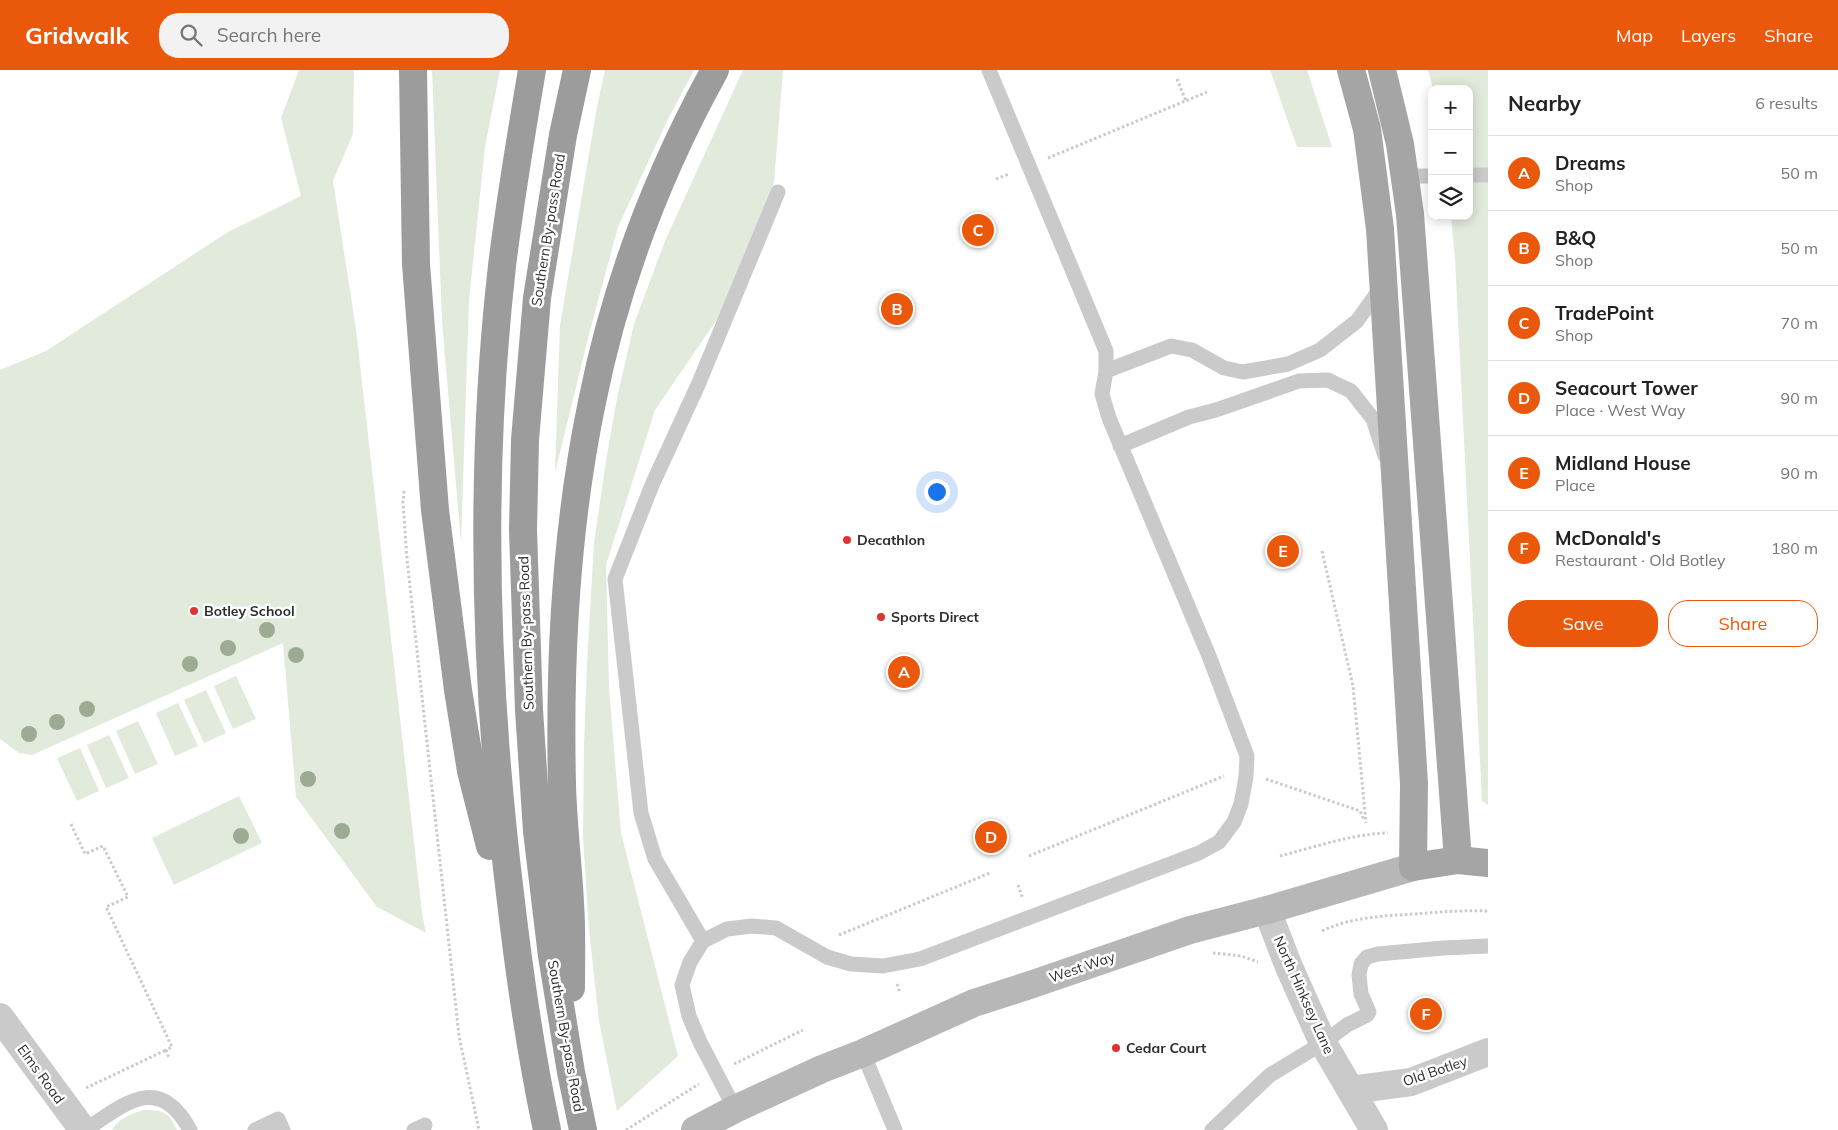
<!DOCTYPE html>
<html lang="en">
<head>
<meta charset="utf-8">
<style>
  body { margin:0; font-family:Mulish,sans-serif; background:#f2f2f2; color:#222 }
  .controls { position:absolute; right:15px; top:15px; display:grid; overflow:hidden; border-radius:10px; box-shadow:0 2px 12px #0003 }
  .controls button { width:45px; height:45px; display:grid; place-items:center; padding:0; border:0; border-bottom:1px solid #e0e0e0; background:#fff; color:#222; font:25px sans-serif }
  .you { position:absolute; left:936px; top:421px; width:18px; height:18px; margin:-12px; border:4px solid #fff; border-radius:50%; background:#1a73e8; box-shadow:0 0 0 8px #1a73e833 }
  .badge { display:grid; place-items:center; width:32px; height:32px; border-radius:50%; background:#ea580c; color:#fff; font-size:16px; font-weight:700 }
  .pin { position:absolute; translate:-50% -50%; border:2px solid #fff; box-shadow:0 1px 5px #0006 }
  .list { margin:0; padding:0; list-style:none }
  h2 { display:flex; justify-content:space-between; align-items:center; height:65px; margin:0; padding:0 20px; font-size:21px }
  h2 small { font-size:16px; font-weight:400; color:#767676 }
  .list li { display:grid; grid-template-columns:32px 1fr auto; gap:15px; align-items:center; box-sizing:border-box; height:75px; padding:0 20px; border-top:1px solid #e0e0e0 }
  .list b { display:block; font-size:19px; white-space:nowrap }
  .list p { margin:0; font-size:16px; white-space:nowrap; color:#767676 }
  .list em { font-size:16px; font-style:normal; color:#767676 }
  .actions { display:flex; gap:10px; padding:15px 20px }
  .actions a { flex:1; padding:11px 0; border:1px solid #ea580c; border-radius:20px; text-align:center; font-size:18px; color:#ea580c }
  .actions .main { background:#ea580c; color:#fff }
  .icon { flex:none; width:28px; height:28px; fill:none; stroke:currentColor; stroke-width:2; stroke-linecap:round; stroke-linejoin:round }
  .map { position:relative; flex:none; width:1488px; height:1060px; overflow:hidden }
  header { display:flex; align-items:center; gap:30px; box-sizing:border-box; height:70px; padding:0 25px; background:#ea580c; color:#fff }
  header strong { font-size:24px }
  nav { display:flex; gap:28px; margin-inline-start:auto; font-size:18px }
  .search { width:350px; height:45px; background:#f2f2f2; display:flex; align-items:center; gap:12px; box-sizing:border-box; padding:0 18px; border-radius:20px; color:#767676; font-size:19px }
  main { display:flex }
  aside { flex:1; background:#fff }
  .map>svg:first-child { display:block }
  .green { fill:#e2eadb }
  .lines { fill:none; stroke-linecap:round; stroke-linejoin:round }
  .path { stroke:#cacaca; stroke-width:3; stroke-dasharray:2.5 2.5; stroke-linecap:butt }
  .service { stroke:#cacaca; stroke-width:15 }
  .minor { stroke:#cacaca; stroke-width:28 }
  .secondary { stroke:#b7b7b7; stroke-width:28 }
  .primary { stroke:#a5a5a5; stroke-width:28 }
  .trunk { stroke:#9c9c9c; stroke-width:28 }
  .tree { fill:#9dab94 }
  .poi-dot { fill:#e03333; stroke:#fff; stroke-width:2 }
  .labels { text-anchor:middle; stroke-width:5; stroke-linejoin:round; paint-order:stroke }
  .street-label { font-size:14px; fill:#2d2d2d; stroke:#fff }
  .poi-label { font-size:14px; font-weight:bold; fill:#2d2d2d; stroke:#fff; text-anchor:start }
</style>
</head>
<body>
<header>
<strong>Gridwalk</strong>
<div class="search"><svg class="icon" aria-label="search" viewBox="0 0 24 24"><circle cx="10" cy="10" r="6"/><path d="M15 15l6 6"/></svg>Search here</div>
<nav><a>Map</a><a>Layers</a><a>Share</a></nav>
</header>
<main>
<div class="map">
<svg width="1488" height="1060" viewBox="0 0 1488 1060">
  <rect width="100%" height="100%" fill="#fff"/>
  <!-- green -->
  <path class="green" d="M299,0H354L353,64L333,111L356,259L422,843L426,863L377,837L296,727L283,573L32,685L19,683L0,669V300L46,281L228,162L301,126L281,48Z
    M432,0H500L485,77L469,230L461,473L442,251Z
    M605,0H694L667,51L618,157L589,264L555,403L560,255L597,37Z
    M743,0H783L774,112L722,242L655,340L606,495L609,618L621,763L678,986L617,1041L599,951L589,859L583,767L584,675L587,595L594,473L606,391L617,328L634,254L665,171Z
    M1270,0H1307L1332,77H1297Z
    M1428,0H1488V735L1482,731L1455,189L1451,146H1469V19H1433Z
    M236,606L256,649L233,659L214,616Z
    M206,620L226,663L204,673L184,630Z
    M178,633L198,676L175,686L156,643Z
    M138,651L158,694L135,704L116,661Z
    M109,665L129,708L106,718L87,675Z
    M80,678L99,721L77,731L57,688Z
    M239,726L262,773L174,815L152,768Z
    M145,1040C164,1040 169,1043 177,1060H112C119,1048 132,1043 145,1040Z"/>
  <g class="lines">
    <!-- path -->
    <path class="path" d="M1177,9L1186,31
      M1048,88L1207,22
      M996,109L1009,104
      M404,421L403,433L407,489L459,966L479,1060
      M1322,481L1353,616L1366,753
      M1266,709L1360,741L1364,750
      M71,754L85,784L103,776L128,827L106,837L172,977L166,980L169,988
      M1029,786L1224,706
      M1280,786C1315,777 1351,764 1388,763
      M1018,815L1023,829
      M1322,861C1351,847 1383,846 1414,844C1439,842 1463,840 1488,841
      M839,865L990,803
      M1213,883L1241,886L1258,892
      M897,914L900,923
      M734,994L803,960
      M86,1018L166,980
      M626,1060L699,1014"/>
    <!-- service -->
    <path class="service" d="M1469,105H1488
      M1405,106H1432
      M1106,301L1171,276L1192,280L1224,298L1243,302L1288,294L1320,280L1357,251L1382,216
      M1120,376L1189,347L1216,340L1299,311L1328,310L1351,321L1373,349L1385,386
      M703,871L655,789L641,743L615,509L652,415L698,315L778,122
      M863,983L895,1060
      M735,1039L700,972L689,946L682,915L690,892L703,871L727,859L752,856L776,858L827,887L851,894L883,896L920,889L1199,783L1219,772L1234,752L1241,734L1246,707L1247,686L1209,586L1109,348L1102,324L1106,301V281L989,0
      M85,1060C125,1034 159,1002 190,1060
      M255,1060L278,1049L283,1060
      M414,1060L425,1055
      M1212,1060L1270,1005L1323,973L1347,955L1367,945L1369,942L1361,924L1359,905L1361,894L1367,887L1378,884L1443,878L1488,876"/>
    <!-- minor -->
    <path class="minor" d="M1267,840L1289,897L1323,973L1374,1060
      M0,947L83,1060
      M1351,1020L1411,1012L1488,982"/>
    <!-- secondary -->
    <path class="secondary" d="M695,1060L735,1039L822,999L863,983L974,933L1030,915L1190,860L1267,840L1413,797"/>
    <!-- primary -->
    <path class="primary" d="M1351,0L1367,59L1380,159L1414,714L1413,797L1458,790L1488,793
      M1382,0L1400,74L1410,144L1458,790"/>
    <!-- trunk -->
    <path class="trunk" d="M413,0L416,194L435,440L458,620L471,701L490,776
      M532,0C521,65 510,130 502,196C478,407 485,622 511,832C520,909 531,985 547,1060
      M577,0L563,65L537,228L525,370L523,460L529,640L537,761L552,886L571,1002L583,1060
      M571,918C571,890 572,861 570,833C568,793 563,754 562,714C559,587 566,457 592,332C615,217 658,103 715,0"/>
  </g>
  <!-- trees -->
  <g class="tree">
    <circle cx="267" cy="560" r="8"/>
    <circle cx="228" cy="578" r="8"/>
    <circle cx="296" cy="585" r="8"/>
    <circle cx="190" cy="594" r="8"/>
    <circle cx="87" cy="639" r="8"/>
    <circle cx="57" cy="652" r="8"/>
    <circle cx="29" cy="664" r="8"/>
    <circle cx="308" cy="709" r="8"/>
    <circle cx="342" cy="761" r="8"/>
    <circle cx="241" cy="766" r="8"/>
  </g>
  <!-- markers -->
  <g class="poi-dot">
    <circle cx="847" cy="470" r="5"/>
    <circle cx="194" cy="541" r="5"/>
    <circle cx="881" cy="547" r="5"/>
    <circle cx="1116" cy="978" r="5"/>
  </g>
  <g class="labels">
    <!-- street labels -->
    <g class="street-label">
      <text transform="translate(548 160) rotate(-81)" y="5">Southern By-pass Road</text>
      <text transform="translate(526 563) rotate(-92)" y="5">Southern By-pass Road</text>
      <text transform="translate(1082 897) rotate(-19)" y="5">West Way</text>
      <text transform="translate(1304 925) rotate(66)" y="5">North Hinksey Lane</text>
      <text transform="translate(566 966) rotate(80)" y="5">Southern By-pass Road</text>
      <text transform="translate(1435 1001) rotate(-19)" y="5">Old Botley</text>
      <text transform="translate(41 1004) rotate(54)" y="5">Elms Road</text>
    </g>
    <!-- poi labels -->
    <g class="poi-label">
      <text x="857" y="475">Decathlon</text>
      <text x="204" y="546">Botley School</text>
      <text x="891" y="552">Sports Direct</text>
      <text x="1126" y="983">Cedar Court</text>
    </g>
  </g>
</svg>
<div class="controls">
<button>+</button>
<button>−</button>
<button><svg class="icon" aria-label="layers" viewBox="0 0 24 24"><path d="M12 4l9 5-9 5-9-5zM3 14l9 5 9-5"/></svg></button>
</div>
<div class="you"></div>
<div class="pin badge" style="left:904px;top:602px">A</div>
<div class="pin badge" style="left:897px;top:239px">B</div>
<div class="pin badge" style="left:978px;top:160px">C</div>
<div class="pin badge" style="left:991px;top:767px">D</div>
<div class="pin badge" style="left:1283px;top:481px">E</div>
<div class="pin badge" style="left:1426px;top:944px">F</div>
</div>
<aside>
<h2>Nearby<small>6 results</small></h2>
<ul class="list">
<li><span class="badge">A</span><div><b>Dreams</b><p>Shop</p></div><em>50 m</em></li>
<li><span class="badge">B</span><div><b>B&amp;Q</b><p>Shop</p></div><em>50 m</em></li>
<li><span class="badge">C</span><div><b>TradePoint</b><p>Shop</p></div><em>70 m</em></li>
<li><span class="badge">D</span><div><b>Seacourt Tower</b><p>Place · West Way</p></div><em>90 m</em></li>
<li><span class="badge">E</span><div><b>Midland House</b><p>Place</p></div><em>90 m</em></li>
<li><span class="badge">F</span><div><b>McDonald's</b><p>Restaurant · Old Botley</p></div><em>180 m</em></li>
</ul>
<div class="actions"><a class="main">Save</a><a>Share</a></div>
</aside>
</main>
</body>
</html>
